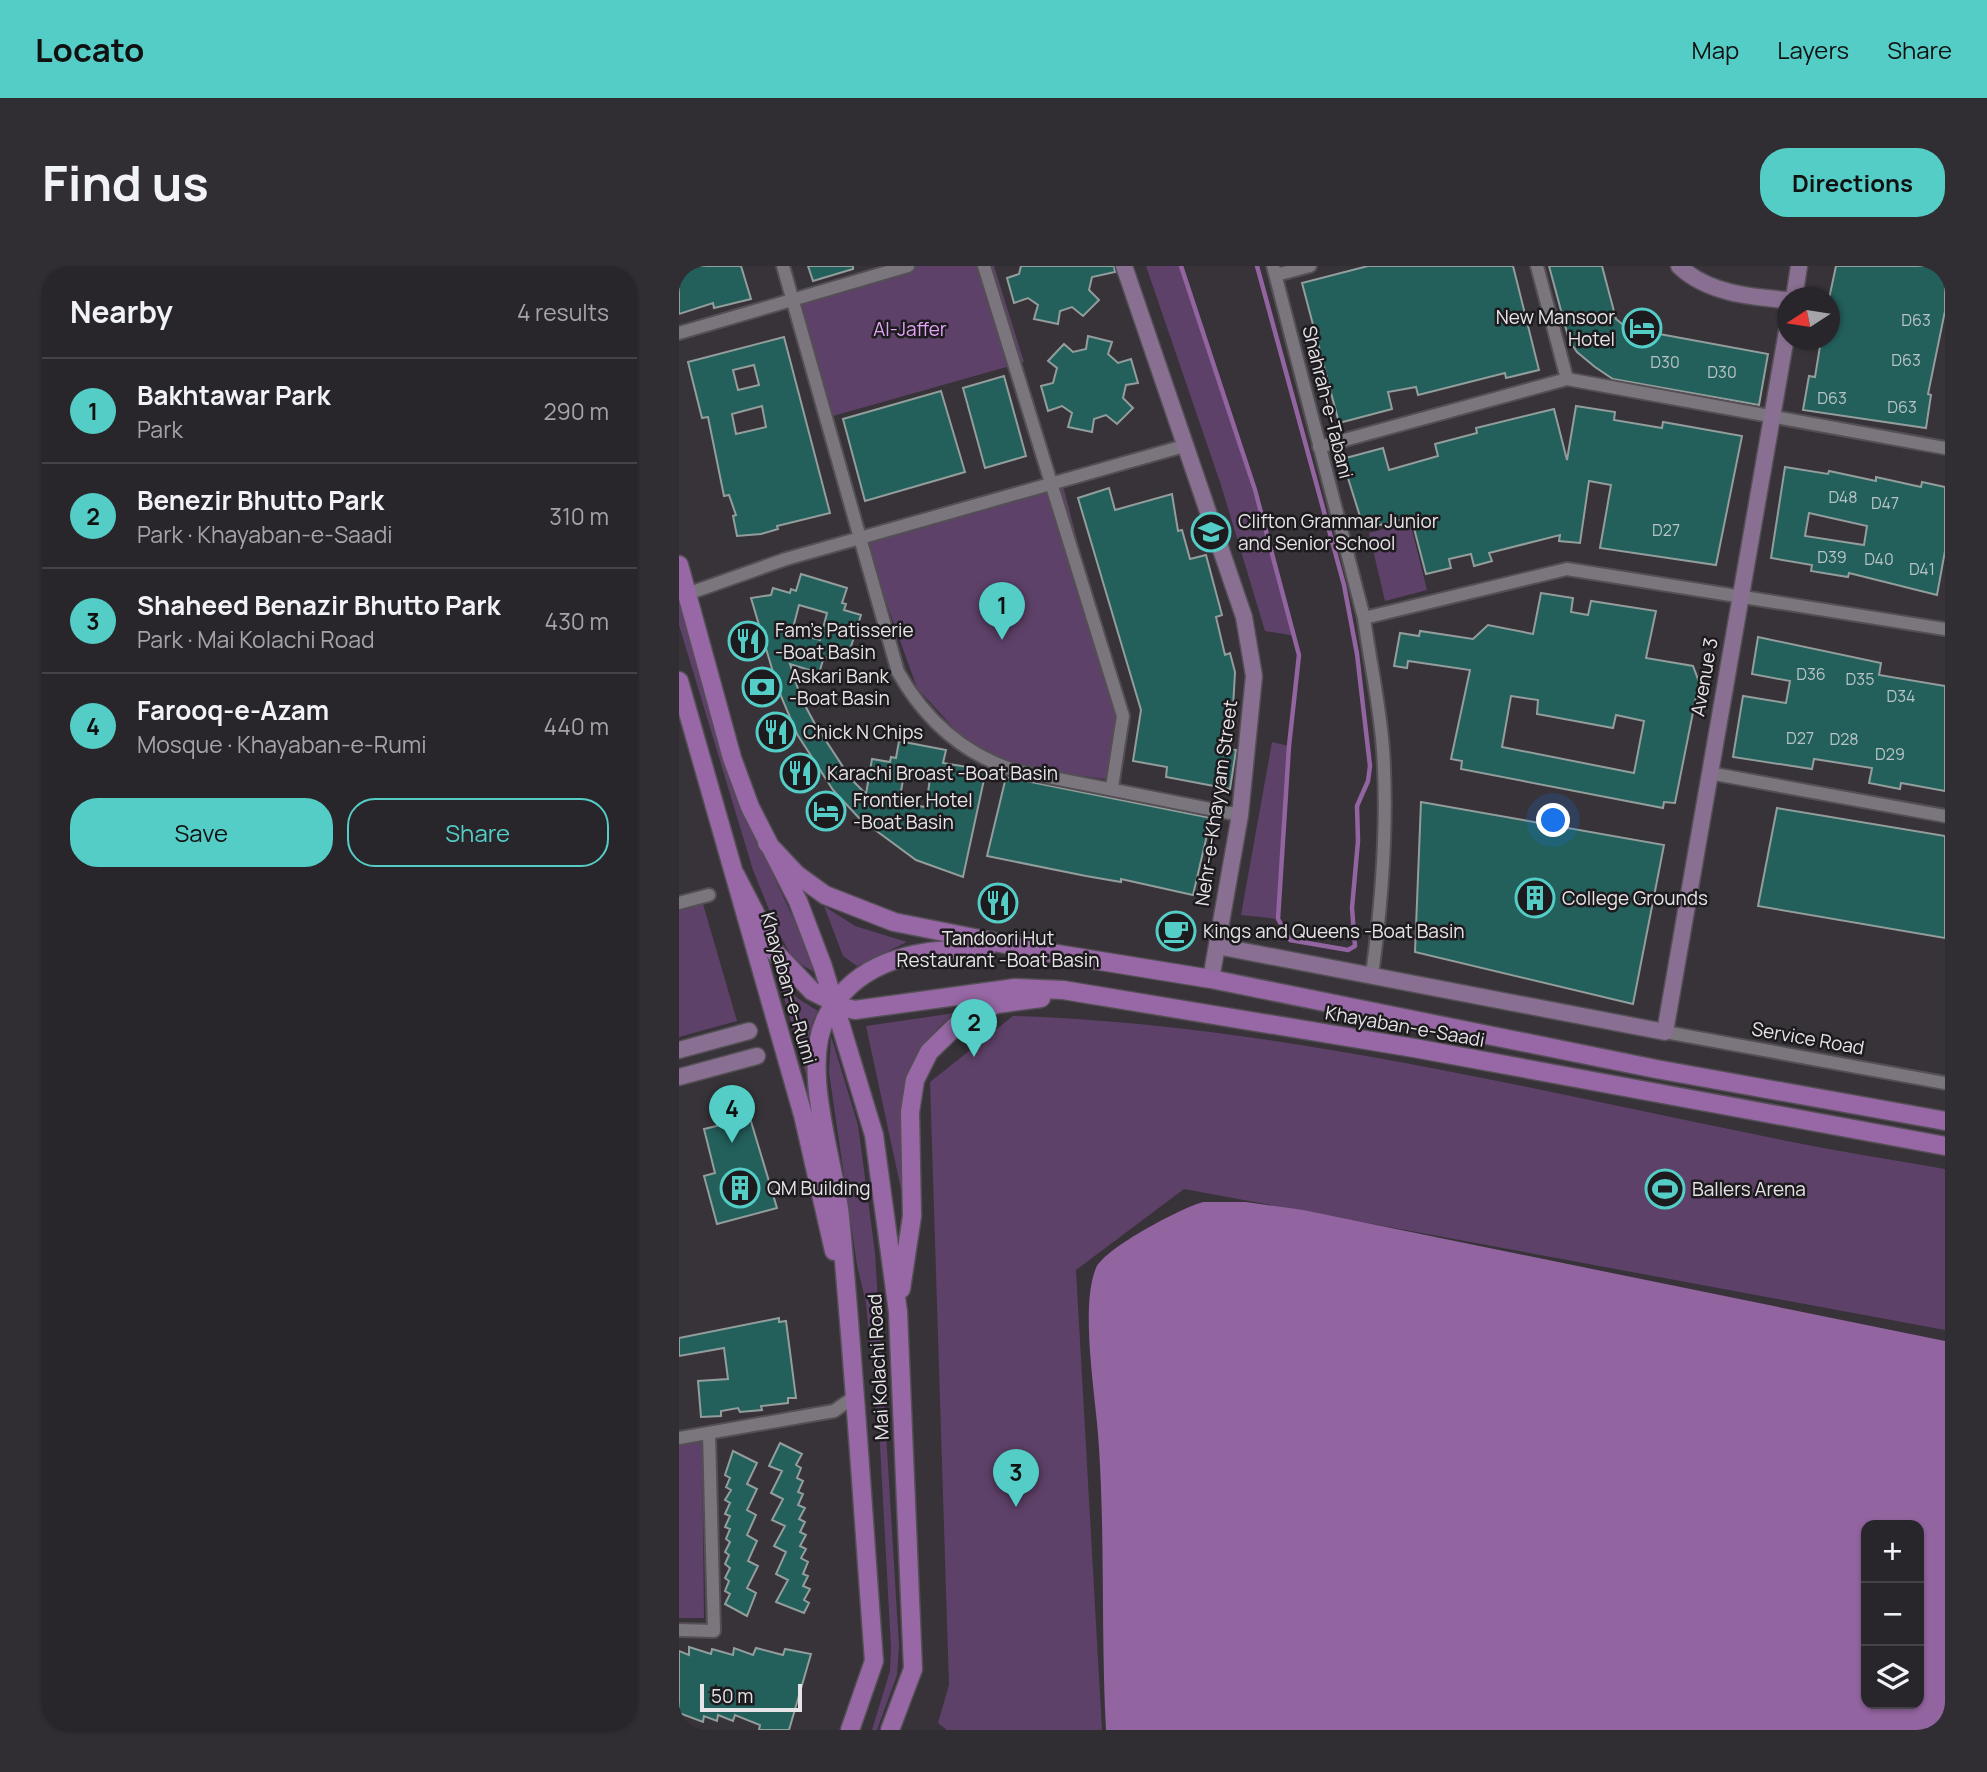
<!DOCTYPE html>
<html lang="en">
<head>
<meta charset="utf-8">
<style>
  body { margin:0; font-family:Manrope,sans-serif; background:#312e33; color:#f1f3f6 }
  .controls { position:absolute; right:21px; bottom:21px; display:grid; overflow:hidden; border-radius:14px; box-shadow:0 2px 5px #0004 }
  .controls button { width:63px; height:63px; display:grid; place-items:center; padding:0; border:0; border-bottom:2px solid #454347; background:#29262b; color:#f1f3f6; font:35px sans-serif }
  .compass { position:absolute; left:1098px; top:21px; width:63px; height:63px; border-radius:50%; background:#29262b; box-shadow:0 2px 5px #0004; rotate:258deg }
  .scale { position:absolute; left:21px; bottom:18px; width:102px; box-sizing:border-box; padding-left:7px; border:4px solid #e7e4e8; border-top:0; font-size:19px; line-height:24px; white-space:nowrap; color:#e7e4e8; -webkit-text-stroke:5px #1d1b1e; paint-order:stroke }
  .you { position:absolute; left:875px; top:555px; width:24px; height:24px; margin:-18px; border:5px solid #fff; border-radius:50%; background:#1a73e8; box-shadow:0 0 0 10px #1a73e833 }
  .badge { display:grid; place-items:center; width:46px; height:46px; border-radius:50%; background:#54cdc6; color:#111; font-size:23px; font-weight:700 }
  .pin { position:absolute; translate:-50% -58px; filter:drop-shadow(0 2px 4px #0008) }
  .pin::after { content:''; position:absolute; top:37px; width:24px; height:21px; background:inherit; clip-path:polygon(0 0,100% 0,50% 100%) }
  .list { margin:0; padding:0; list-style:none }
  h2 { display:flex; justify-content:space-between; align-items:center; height:91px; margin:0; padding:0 28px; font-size:30px }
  h2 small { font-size:23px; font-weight:400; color:#a5a5a9 }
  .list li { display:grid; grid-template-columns:46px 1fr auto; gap:21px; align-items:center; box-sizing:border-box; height:105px; padding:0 28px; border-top:2px solid #454347 }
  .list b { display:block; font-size:26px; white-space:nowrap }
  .list p { margin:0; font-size:23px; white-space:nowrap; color:#a5a5a9 }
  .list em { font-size:23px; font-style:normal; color:#a5a5a9 }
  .actions { display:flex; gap:14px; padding:21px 28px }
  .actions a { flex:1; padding:16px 0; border:2px solid #54cdc6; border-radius:28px; text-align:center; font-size:24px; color:#54cdc6 }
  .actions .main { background:#54cdc6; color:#111 }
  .icon { flex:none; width:38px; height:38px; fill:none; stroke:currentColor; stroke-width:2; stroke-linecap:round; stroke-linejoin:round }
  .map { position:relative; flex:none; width:1266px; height:1464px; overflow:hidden; border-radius:28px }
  header { display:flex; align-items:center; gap:42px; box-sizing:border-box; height:98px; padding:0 35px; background:#54cdc6; color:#111 }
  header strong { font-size:33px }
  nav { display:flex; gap:38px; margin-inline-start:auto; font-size:24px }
  .intro { display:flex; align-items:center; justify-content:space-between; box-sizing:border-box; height:168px; padding:0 42px }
  h1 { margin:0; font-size:49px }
  .button { padding:18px 32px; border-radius:28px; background:#54cdc6; color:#111; font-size:24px; font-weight:700 }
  main { display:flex; gap:42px; padding:0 42px }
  aside { flex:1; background:#29262b; border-radius:28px; box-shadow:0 2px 5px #0004 }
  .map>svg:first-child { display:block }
  .green { fill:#5e4168 }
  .water { fill:#9264a0; fill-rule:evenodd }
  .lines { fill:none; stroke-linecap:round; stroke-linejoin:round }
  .stream { stroke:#9264a0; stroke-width:4.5 }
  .building { fill:#235f5b; stroke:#939d9c; stroke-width:2; fill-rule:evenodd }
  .street-casing { stroke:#534f54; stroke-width:16 }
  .secondary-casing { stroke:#534f54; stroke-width:19 }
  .primary-casing { stroke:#534f54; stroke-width:21 }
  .street { stroke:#7b767d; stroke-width:12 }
  .secondary { stroke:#896f91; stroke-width:16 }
  .primary { stroke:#9768a5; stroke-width:18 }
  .labels { text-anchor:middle; stroke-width:5; stroke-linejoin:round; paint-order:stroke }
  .number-label { font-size:16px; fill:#b6c3c5 }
  .poi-label { font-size:19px; fill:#e7e4e8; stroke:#1d1b1e; text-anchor:start }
  .park-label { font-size:19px; fill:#e2a3f7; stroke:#1d1b1e }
  .street-label { font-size:19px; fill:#e7e4e8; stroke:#1d1b1e }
</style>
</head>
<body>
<header>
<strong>Locato</strong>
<nav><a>Map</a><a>Layers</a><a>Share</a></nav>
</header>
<div class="intro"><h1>Find us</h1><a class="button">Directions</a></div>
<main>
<aside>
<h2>Nearby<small>4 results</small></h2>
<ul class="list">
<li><span class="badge">1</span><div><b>Bakhtawar Park</b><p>Park</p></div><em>290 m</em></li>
<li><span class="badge">2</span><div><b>Benezir Bhutto Park</b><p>Park · Khayaban-e-Saadi</p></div><em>310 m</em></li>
<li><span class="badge">3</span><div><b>Shaheed Benazir Bhutto Park</b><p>Park · Mai Kolachi Road</p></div><em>430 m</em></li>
<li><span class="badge">4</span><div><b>Farooq-e-Azam</b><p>Mosque · Khayaban-e-Rumi</p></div><em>440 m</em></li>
</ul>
<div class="actions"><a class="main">Save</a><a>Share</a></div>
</aside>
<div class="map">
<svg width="1266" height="1464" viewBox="0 0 1266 1464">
  <rect width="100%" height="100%" fill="#373339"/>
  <!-- green -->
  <path class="green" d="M225,0H315L345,96L154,150L121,32Z
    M467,0H502C541,123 582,246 617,370L586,365L542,219Z
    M384,220L444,450L439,515L343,501L322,493L283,471L238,422L204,327L189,275Z
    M731,256L748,324L706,335L690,267Z
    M0,326L60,535L128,682L135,706L115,694L99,666L74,604L0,359Z
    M593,476L610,480L599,653L562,649Z
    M24,638L58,755L0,771V645Z
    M145,640L176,660L228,676L178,700L164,690Z
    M99,710L118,732L139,745C126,769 126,788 129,815Z
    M276,747C208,801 223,861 225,937L187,760Z
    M334,750C588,758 836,820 1084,870C1144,883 1205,892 1266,903V1064L505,923L397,1004L423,1464H268L259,1457L270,1419L251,816Z
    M152,770L179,859L196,987L220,1380L218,1409L198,1464H193L211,1405L212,1382L201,1179L187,1037L178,999L150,806Z
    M23,1176L25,1352H0V1179Z"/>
  <!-- water -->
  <path class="water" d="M524,936H567L624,944L1266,1075V1464H427C422,1370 426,1276 420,1182C418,1137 400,1042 417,1002C426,982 502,942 524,936ZM1187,1259H1240V1438H1187Z"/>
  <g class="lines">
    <!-- stream -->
    <path class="stream" d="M502,0L576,224L620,389L610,480L599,653L611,674L669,684L676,680L673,642L679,575L678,540L689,515L691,500L678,388L665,319L578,0"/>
  </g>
  <!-- building -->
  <path class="building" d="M0,0H62L72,33L35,42L34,37L0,48Z
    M129,0H174V3L134,15Z
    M342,0H435L436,6L413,11L410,24L420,34L404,50L393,41L381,45L379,58L355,53L359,39L349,32L335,37L328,12L340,8Z
    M689,0H834L860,104L827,112L826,107L739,129L737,121L709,126L713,143L660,157L623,17Z
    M870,0H923L937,53L948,62L1089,88L1080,139L934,113L916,101L898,86L890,74Z
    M1157,0H1266V45L1249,128L1252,129L1247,162L1124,144L1130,110L1136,111L1142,74H1151V28Z
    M409,70L433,76L429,88L439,97L452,93L459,117L447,119L444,132L454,142L438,158L427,149L415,153L413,166L389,161L393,147L383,140L369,145L362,120L374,117L378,102L369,95L385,78L394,86L407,83Z
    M105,71L151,247L98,260L99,263L82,268L58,270L54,250L57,249L50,229L45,230L29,151L23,152L9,96ZM75,99L80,119L59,124L54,104ZM83,140L87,161L57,168L53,148Z
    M325,110L347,190L306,202L284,122Z
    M262,125L286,206L186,235L164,153Z
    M897,140L936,146L935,154L983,162L984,156L1063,170L1037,299L921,282L932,219L910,215L901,277L880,275L881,269L810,287L813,295L795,300L792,288L770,293L772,302L747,308L732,251L685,263L663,193L704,182L710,204L759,190L756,178L798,167L797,162L875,143L888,194Z
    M1106,201L1149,208L1150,205L1197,215V211L1242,221L1243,216L1266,221V285L1258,329L1170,307L1169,311L1132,305L1133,299L1092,292ZM1130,247L1188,260L1185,279L1126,270Z
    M430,222L436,244L493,228L499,265L503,264L511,293L527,289L543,349L537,351L546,389L551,387L556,406L554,442L550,441L544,482L557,484L551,523L487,511L488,501L454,495L462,444L399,232Z
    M122,308L168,322L163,337L167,338L165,344L182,349L168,393L152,388L150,392L145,391L140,407L111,398L122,432L136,458L172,513L187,528L193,493L211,496L212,491L217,492L220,475L267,484L264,497L307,504L284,611L237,594L180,552L154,524L118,468L99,423L72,332L92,329L94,322L111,327L112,323L117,325ZM120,339L148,347L141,374L113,366ZM225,508L251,512L247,541L220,537Z
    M862,327L894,332L892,346L909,349L912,335L977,345L967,392L1014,400L1020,416L996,537L985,536L984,542L782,503L783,495L772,493L791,404L729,395L728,402L715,400L721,367L740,370L741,365L794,373L809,359L854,368ZM832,430L859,434L858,448L934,462L937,449L965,455L955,507L823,481Z
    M1079,371L1202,397L1200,409L1266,420V525L1222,517L1221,523L1190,517L1193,502L1135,493L1133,503L1054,491L1064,430L1107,437L1111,415L1073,408Z
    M327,511L532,552L514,629L442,613V616L407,610L308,590Z
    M742,536L985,579L954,738L736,686Z
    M1098,542L1266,570V672L1079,640Z
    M71,852L98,942L38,958L25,910L36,907L25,863Z
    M100,1052V1056L107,1055L117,1132H109V1137L82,1140L83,1144L61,1146L59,1142L42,1145V1150L22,1151L19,1115L49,1113L45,1082L0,1090V1072Z
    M101,1177L123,1188L117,1199L122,1202L118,1212L124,1215L119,1226L124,1228L119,1239L126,1242L120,1253L126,1256L121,1266L127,1269L121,1280L127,1283L122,1292L129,1296L124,1308L129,1310L124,1320L131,1323L125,1334L130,1337L125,1347L97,1336L109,1314L97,1308L107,1286L95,1280L106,1260L93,1254L104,1233L92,1227L103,1205L90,1200Z
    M54,1185L78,1197L68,1218L78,1223L68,1244L77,1249L68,1269L78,1275L69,1295L79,1300L68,1322L77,1327L68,1350L46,1338L51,1328L46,1325L50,1315L46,1312L51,1302L46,1298L50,1289L46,1286L51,1276L47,1273L51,1263L46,1261L51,1250L46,1248L51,1237L46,1234L52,1224L47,1221L51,1212L46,1209Z
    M10,1381L32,1388L33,1383L54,1389L55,1382L74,1389L77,1382L104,1389L106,1383L132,1388L110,1464H80L81,1459L56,1449L54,1455L39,1449L38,1455L25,1450L24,1456L0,1447V1385L10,1389Z"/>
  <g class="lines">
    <defs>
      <path id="street" d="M104,0L219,406C245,452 283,487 334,504L561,549
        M305,0L444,450L433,521
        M594,0L685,352L888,303L1266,363
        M858,0L888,113
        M597,9L631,0
        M0,67L229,0
        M640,181L888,113L1266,182
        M8,328L107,293L505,180
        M685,352C691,396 701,440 704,484C709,558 703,635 693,709
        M1030,507L1266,550
        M0,637L30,629
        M986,766L1266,817
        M0,1172L155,1145L175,1131
        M0,1364L35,1365L30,1168"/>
      <path id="secondary" d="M445,0L565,351L575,410L561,549L532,713
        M1000,0C1028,27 1071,31 1108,34
        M1115,32L1120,0
        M538,680L986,766L1108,65
        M0,784L70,765
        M0,811L78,790"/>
      <path id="primary" d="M0,299L53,492L71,541L119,635L144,701L195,869L219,1046L234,1403L211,1464
        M0,415L124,849L155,985
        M88,577L117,608L146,629L215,656L366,686L532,713L977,803L1266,855
        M56,608L96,686L133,725L167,742L176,744L336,722L384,724L735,782L1266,880
        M222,1023L233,950L231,846L236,814L250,786L288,749L318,738L362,732
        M171,1464L195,1395C184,1247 175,1098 161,951C156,898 121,802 147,752C177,691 246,681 307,684"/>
    </defs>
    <!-- street casing -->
    <use href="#street" class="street-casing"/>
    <!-- secondary casing -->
    <use href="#secondary" class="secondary-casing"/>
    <!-- primary casing -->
    <use href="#primary" class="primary-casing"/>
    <!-- street -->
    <use href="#street" class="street"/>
    <!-- secondary -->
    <use href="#secondary" class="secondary"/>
    <!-- primary -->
    <use href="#primary" class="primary"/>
  </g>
  <!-- icons -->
  <defs>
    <symbol id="hotel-ring" viewBox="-11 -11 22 22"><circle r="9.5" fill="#1d1b1e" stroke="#54cdc6" stroke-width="1.5"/><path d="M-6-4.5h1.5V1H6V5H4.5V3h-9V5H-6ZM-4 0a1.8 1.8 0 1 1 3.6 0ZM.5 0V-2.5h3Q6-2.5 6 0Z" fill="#54cdc6"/></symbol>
    <symbol id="university-ring" viewBox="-11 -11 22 22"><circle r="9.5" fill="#1d1b1e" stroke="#54cdc6" stroke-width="1.5"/><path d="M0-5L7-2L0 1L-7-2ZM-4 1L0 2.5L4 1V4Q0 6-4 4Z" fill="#54cdc6"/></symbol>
    <symbol id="restaurant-ring" viewBox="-11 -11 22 22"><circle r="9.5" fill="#1d1b1e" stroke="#54cdc6" stroke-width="1.5"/><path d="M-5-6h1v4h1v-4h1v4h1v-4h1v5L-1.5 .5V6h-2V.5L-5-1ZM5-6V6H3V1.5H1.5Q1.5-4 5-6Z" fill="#54cdc6"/></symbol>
    <symbol id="bank-ring" viewBox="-11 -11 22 22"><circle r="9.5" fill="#1d1b1e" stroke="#54cdc6" stroke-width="1.5"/><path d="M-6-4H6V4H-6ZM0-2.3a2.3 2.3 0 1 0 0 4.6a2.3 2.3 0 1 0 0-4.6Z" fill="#54cdc6"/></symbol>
    <symbol id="building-ring" viewBox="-11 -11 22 22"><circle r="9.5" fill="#1d1b1e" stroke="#54cdc6" stroke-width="1.5"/><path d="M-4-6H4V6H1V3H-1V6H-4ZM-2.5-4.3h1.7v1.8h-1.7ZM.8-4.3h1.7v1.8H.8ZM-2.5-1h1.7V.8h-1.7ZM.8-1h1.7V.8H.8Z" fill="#54cdc6"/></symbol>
    <symbol id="cafe-ring" viewBox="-11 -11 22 22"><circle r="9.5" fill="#1d1b1e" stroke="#54cdc6" stroke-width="1.5"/><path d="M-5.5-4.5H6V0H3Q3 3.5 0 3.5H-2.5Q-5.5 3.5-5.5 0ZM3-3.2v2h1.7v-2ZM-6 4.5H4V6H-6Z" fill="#54cdc6"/></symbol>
    <symbol id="stadium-ring" viewBox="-11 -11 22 22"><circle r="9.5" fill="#1d1b1e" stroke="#54cdc6" stroke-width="1.5"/><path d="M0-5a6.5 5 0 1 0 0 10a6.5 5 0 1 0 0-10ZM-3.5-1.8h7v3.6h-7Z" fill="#54cdc6"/></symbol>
  </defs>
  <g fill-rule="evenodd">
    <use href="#hotel-ring" x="941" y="40" width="44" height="44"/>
    <use href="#university-ring" x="510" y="244" width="44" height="44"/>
    <use href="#restaurant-ring" x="47" y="353" width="44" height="44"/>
    <use href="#bank-ring" x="61" y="399" width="44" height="44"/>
    <use href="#restaurant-ring" x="75" y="444" width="44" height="44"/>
    <use href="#restaurant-ring" x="99" y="485" width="44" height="44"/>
    <use href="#hotel-ring" x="125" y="523" width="44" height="44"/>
    <use href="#building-ring" x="834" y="610" width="44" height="44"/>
    <use href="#restaurant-ring" x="297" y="615" width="44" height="44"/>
    <use href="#cafe-ring" x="475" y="643" width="44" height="44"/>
    <use href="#building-ring" x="39" y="900" width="44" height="44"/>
    <use href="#stadium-ring" x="964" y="901" width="44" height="44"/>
  </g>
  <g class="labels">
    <!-- number labels -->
    <g class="number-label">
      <text x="1237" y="60">D63</text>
      <text x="1227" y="100">D63</text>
      <text x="986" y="102">D30</text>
      <text x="1043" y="112">D30</text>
      <text x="1153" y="138">D63</text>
      <text x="1223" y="147">D63</text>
      <text x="1164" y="237">D48</text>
      <text x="1206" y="243">D47</text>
      <text x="987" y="270">D27</text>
      <text x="1153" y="297">D39</text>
      <text x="1200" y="299">D40</text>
      <text x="1243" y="309">D41</text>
      <text x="1132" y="414">D36</text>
      <text x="1181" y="419">D35</text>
      <text x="1222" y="436">D34</text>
      <text x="1121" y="478">D27</text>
      <text x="1165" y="479">D28</text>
      <text x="1211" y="494">D29</text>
    </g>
    <!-- poi labels -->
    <g class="poi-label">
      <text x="936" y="58" text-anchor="end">New Mansoor<tspan x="936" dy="22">Hotel</tspan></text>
      <text x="559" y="262">Clifton Grammar Junior<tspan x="559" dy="22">and Senior School</tspan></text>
      <text x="96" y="371">Fam's Patisserie<tspan x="96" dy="22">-Boat Basin</tspan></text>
      <text x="110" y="417">Askari Bank<tspan x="110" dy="22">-Boat Basin</tspan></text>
      <text x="124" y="473">Chick N Chips</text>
      <text x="148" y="514">Karachi Broast -Boat Basin</text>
      <text x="174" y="541">Frontier Hotel<tspan x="174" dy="22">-Boat Basin</tspan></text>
      <text x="883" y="639">College Grounds</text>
      <text x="524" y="672">Kings and Queens -Boat Basin</text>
      <text x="319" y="679" text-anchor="middle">Tandoori Hut<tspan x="319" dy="22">Restaurant -Boat Basin</tspan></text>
      <text x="88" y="929">QM Building</text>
      <text x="1013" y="930">Ballers Arena</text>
    </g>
    <!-- park labels -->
    <g class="park-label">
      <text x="231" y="70">Al-Jaffer</text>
    </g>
    <!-- street labels -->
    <g class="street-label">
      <text transform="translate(649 136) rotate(76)" y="7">Shahrah-e-Tabani</text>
      <text transform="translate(1025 411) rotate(-80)" y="7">Avenue 3</text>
      <text transform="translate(537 537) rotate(-82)" y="7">Nehr-e-Khayyam Street</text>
      <text transform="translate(110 722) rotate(74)" y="7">Khayaban-e-Rumi</text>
      <text transform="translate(726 760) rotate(10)" y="7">Khayaban-e-Saadi</text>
      <text transform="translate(1129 772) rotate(10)" y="7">Service Road</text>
      <text transform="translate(199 1101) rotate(-93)" y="7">Mai Kolachi Road</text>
    </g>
  </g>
</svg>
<div class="controls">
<button>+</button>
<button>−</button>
<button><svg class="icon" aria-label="layers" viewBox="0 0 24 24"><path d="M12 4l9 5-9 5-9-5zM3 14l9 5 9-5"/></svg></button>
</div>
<svg class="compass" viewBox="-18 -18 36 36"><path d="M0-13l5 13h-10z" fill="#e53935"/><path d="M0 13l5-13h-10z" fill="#a5a5a9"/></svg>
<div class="scale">50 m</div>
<div class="you"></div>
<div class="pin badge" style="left:323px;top:374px">1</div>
<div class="pin badge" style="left:295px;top:791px">2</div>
<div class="pin badge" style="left:337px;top:1241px">3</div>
<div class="pin badge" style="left:53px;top:877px">4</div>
</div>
</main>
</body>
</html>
